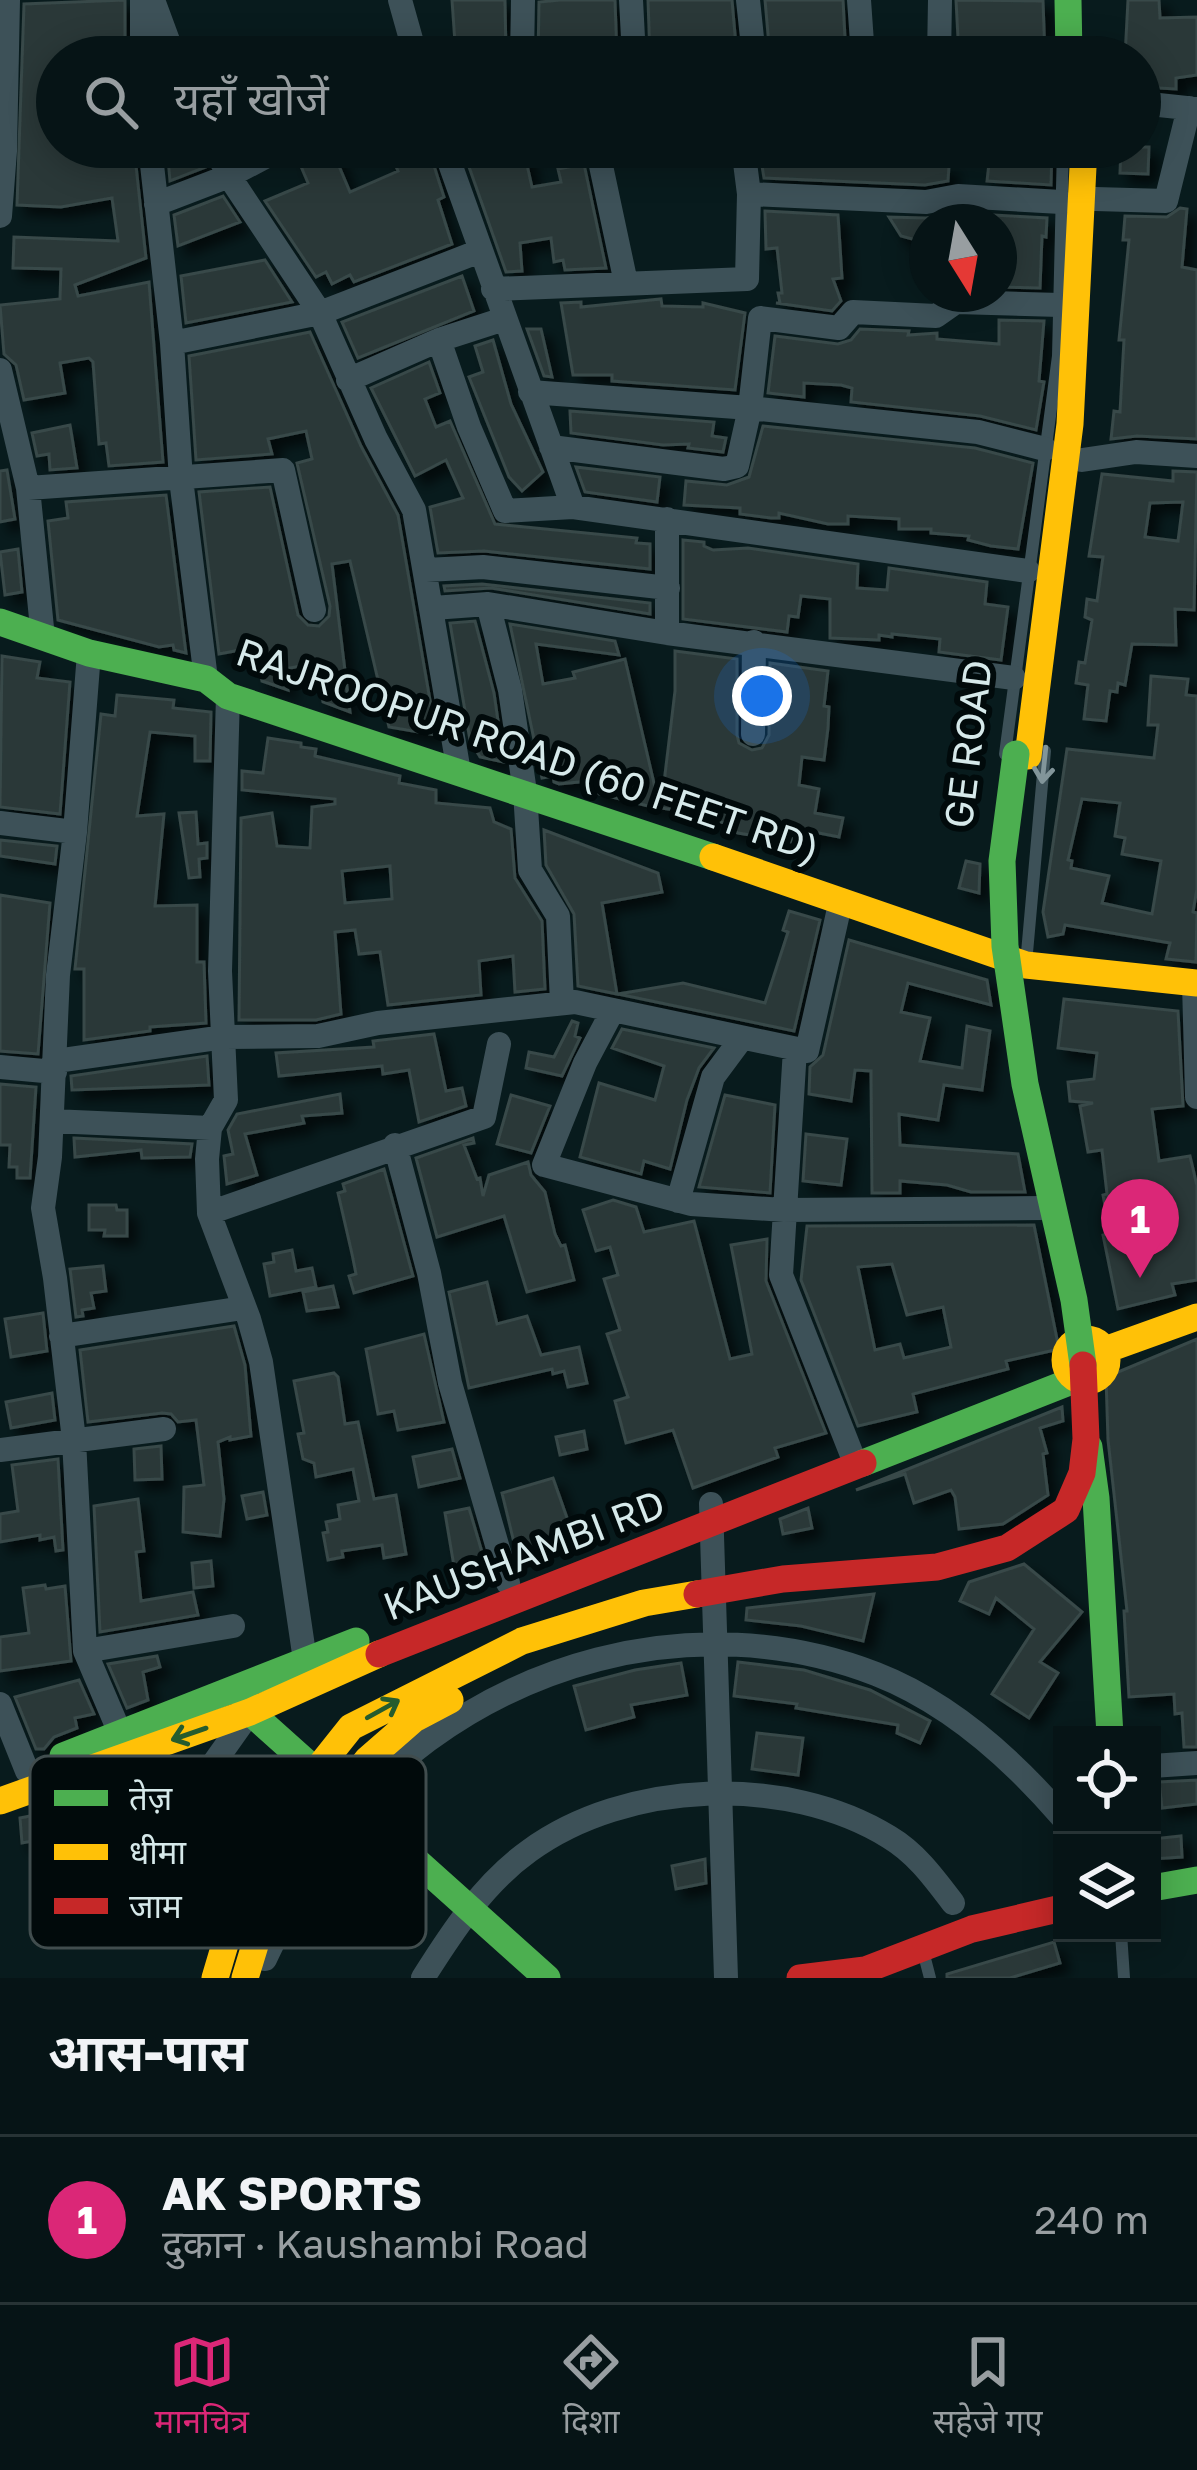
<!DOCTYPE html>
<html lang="hi">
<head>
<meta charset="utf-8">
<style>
  body { margin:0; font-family:"Golos Text","Noto Sans Devanagari",sans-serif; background:#0f1d1f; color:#f1f3f6 }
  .controls { position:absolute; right:36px; bottom:36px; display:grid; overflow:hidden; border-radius:0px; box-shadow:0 6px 30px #0003 }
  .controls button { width:108px; height:108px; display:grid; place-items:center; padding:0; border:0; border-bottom:3px solid #273335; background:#061416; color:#f1f3f6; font:60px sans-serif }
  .compass { position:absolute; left:909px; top:204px; width:108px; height:108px; border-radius:50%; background:#061416; box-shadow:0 6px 30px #0003; rotate:169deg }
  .you { position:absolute; left:762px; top:696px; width:42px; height:42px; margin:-30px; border:9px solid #fff; border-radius:50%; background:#1a73e8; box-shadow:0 0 0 18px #1a73e833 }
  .badge { display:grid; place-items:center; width:78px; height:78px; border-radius:50%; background:#db2777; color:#fff; font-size:39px; font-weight:700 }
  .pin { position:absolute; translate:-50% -99px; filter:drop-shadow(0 3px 6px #0008) }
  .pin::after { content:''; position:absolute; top:63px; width:42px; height:36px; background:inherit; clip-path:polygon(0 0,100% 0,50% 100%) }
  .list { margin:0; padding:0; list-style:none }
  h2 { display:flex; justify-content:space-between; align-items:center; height:156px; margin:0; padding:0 48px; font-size:51px }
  h2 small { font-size:39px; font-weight:400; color:#989ea1 }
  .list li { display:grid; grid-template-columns:78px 1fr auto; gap:36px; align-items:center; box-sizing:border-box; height:168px; padding:0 48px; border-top:3px solid #273335 }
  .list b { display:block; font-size:45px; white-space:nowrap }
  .list p { margin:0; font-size:39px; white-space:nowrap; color:#989ea1 }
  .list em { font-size:39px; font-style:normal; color:#989ea1 }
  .icon { flex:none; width:66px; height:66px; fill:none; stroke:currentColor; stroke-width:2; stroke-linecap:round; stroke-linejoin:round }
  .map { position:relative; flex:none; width:1197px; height:1978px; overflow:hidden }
  .search { position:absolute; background:#061416; box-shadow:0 6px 30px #0003; left:36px; right:36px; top:36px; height:132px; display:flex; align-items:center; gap:30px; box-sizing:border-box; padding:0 42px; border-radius:66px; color:#989ea1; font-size:45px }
  .sheet { height:324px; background:#061416 }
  nav { display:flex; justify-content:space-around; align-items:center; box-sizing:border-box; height:168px; border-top:3px solid #273335; background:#061416; font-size:33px; color:#989ea1 }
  nav a { display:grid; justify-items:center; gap:6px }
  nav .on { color:#db2777 }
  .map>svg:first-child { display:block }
  .building { fill:#2a3939; stroke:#394848; stroke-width:3; fill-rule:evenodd; filter:url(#shadow) }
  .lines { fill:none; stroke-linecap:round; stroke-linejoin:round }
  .lane { stroke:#3d5158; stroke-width:12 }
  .street { stroke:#3d5158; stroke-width:24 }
  .fast { stroke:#4caf50; stroke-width:27 }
  .slow { stroke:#ffc107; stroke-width:27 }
  .jam { stroke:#c62828; stroke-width:27 }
  .fast-bridge { stroke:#4caf50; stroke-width:27 }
  .slow-bridge { stroke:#ffc107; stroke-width:27 }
  .jam-bridge { stroke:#c62828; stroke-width:27 }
  .oneway { stroke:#82959a }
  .oneway2 { stroke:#265c2e }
  .labels { text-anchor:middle; stroke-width:12; stroke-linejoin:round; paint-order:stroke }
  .street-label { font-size:39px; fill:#d6e9ea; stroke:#010a0b }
  .key { fill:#010a0b; stroke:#414d4e; stroke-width:3 }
  .key-label { font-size:33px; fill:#d6e9ea }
</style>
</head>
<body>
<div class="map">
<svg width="1197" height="1978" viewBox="0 0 1197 1978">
  <defs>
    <filter id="shadow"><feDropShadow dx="9" dy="9" stdDeviation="6" flood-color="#0009"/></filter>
  </defs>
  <rect width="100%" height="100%" fill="#081b1d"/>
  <!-- building -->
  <path class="building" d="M125,0V57H57V147H134L146,258L75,285L78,296L149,282L163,462L109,466L106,443L99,444L93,362L89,358L60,363L65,393L24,400L16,365L4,354L0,305L60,299L61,269L13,268L14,237L118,241L112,198L61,207L17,205L24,4Z
    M452,0H505L506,57H456Z
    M560,0H615L617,57H538L539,2Z
    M648,0H732L737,57H650Z
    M765,0H843L846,57H770Z
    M956,0L1043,1L1045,57H959Z
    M1128,0H1159L1160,18L1197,17V75L1176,78V89L1140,87V57H1125Z
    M167,147H198L206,167L170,181Z
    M320,147H331L350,192L398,171L387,147H428L444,197L438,200L452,244L354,282L350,275L332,284L326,272L316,277L265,201L308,183L297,157Z
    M462,147H523L532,187L561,182L558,169L584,164L606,268L565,270L563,260L554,262L551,238L520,243L522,271L506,272Z
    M1005,147H1052L1051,185L987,181L990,154L1004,155Z
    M1121,147H1149L1148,174L1120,173Z
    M762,166H949L948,181L925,185L764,178Z
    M223,196L240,222L178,246L174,215Z
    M1180,208L1187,209L1182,267L1197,270V439L1137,436L1111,439L1114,411L1120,412L1124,340H1119L1129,240H1123L1125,216L1167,217Z
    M765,211L838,215L842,278L833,279L841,301L832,311L776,303H780L778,293H782L777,248L766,249Z
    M959,213L1047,218L1046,237L1042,236L1040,288L999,287L1001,222H927V243L901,236L889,217L926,218Z
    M265,260L292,302L186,323L181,276Z
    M462,276L474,311L358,358L342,322Z
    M661,299L662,306L703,307V303L745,313L735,390L612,381V375H573L561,303L581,302V307Z
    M999,320L1044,321L1039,381L1044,382L1036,430L980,416L851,402L852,388L841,385L804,383V397L768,393L775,336L838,344L851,340L860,329L909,331L908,335L937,333V339L999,344Z
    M527,329H541L552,377L544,376Z
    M310,332L361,446L398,515L436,735L389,727L350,561L332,564L350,712L323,702L316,663L285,669L288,690L262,681L256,647L219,654L199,492L270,487L298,615L308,625L319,626L329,616L330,606L297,463L312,459L306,431L268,439L272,454L196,460L189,356Z
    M493,340L511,404L543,472L522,491L509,477L469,377L483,372L475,346Z
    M429,362L440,393L425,399L436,427L450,421L495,524L637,538L636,543L650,544V569L484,551L438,553L430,507L463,498L446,460L415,476L371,388Z
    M570,411L714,422L712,436L726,438L723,452L688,448L689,444L663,445L571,433Z
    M70,425L77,468L50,470L49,454L37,456L32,433Z
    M763,426L975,448L1033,463L1018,549L991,546L968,540L969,536L931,533V529H899V519L848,516V524H828L779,513V518H771L740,514V508L684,505L686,481L727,485L749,477Z
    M576,467L660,477L657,502L585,492Z
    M7,470L15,519L0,522V471Z
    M1173,471L1197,472L1194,610L1175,609L1176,645L1132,644L1125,685L1118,683L1117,692L1110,691L1106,721L1084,719L1088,685L1076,683L1079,662L1085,663L1092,620L1085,617L1087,599L1097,601L1103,557L1089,556L1102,474L1173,481ZM1183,502L1178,541L1145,537L1150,503Z
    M166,495L186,653L174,650L173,645L159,647L58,620L48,521L68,518L66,502Z
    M683,540L704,542V546L713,550L748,548L858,564L857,588L887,590L889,568L987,582L985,604L1008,607L1001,660L939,652L940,639L892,634V637L879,635V640L830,638V599L801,596L798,617L789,616L787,632L683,619Z
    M18,549L22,592L5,595L0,552Z
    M482,584L650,603V614L491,588L445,591L444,586Z
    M475,621L494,693L504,762L480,757L470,740L450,623Z
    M510,624L615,641L619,655L536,644L543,684L575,678L573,672L625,659L660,809L592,792L590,781L559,784L554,782L553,776L542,778Z
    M675,651L737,659V735L739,743L752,750L762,748L769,735L770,663L828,671L824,706L829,707L828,728L824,760L802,757L799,785L819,789L815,813L843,818L839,837L814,832L813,838L793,834L792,842L738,833L725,828L726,823L680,816L681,811L661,808L675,691Z
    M2,656L40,662L37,678L70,682L60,814L0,807Z
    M1151,676L1188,679L1186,695L1197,696V889L1193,912L1197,913L1196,962L1166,959L1170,943L1065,925L1063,934L1048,937L1043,912L1067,749L1154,758L1158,725H1148ZM1082,799L1120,803L1115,836L1125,838L1122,854L1161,861L1152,914L1102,903L1109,876L1071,868L1072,861L1068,860Z
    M117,695L174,700L173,708L211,712L210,761H195V736L150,732L137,816L164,814L155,906L197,905V962H204L206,1023L150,1027V1031L84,1040V969H75L101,714L115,716Z
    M268,738L301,743V747L316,749L315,756L400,776L399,783L436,790V803L490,808L494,822L511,829L515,878L542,921L545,989L515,992L513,956L479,961L481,995L388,1005L380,952L359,954L355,930L335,932L341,1014L316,1020H239L241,818L272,813L277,846L310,848L312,807L335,804V799L242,790V771L263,773ZM390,866L392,899L345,903L342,871Z
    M196,812L198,844L207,843V858L199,859L200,877L189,878L179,813Z
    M544,830L658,873L662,892L602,903L617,994L578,986L574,914L546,865Z
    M0,840L57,846L55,864L0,856Z
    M966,861L980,864L979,893L959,888Z
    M0,895L50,903L38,1054L0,1051Z
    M789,911L820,920L794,1031L618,994L683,983L765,1003L788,932L783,930Z
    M849,940L987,980L991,1005L908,983L901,1012L930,1018L920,1061L962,1068L967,1026L990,1031L982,1090L944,1085L938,1120L899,1114L900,1145L1018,1154L1025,1192H971L947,1185L900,1181V1193H872L871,1071L855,1070L851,1101L809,1094L810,1067L823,1055Z
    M1064,999L1178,1011L1183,1106L1152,1109L1159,1161L1190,1156L1197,1186V1280L1172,1284L1175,1295L1118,1309L1103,1235L1110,1233L1103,1195L1107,1194L1102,1150L1088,1152L1080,1106L1093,1103L1070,1101L1068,1082L1094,1079L1097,1053L1058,1048Z
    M572,1021L578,1023L575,1036L580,1038L562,1076L526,1068L529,1052L554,1057Z
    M622,1029L714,1048L699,1068L687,1100L670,1169L644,1161L641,1174L580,1157L599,1083L655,1100L664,1066L612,1048Z
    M434,1034L446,1091L462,1088L466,1106L419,1122L409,1070L383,1074L382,1066L279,1076L276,1053L374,1047L373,1041Z
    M207,1056L209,1085L72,1090L71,1076Z
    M0,1084L36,1087L30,1178H17V1167H9L10,1145H0Z
    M340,1094L342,1113L302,1116L304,1123L245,1134L257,1175L227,1184L224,1156L233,1154L228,1130L237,1114Z
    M511,1095L550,1106L531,1153L497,1144Z
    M725,1095L775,1105L770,1193L699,1187Z
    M806,1134L847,1139L841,1185L803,1181Z
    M74,1138L192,1144L190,1157L142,1158L141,1150L75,1157Z
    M473,1138L474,1143L464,1145L477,1179L480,1178L483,1196L489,1175L528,1162L531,1175L545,1192L555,1234L561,1246L565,1245L574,1280L527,1292L504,1216L437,1237L416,1158Z
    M384,1169L413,1276L354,1293L349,1276L356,1274L352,1254L338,1193L345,1191L343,1184Z
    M613,1200L636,1207L644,1232L694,1221L730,1359L752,1354L731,1245L767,1239L766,1281L826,1433L775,1448L778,1457L693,1488L673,1430L626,1443L615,1401L628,1397L607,1334L620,1330L604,1279L618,1275L610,1247L596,1251L583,1210Z
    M89,1205H116L117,1210H127V1236H104L105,1230H89Z
    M1034,1225L1059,1349L1006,1361L1008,1369L913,1394L917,1412L858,1426L801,1280L807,1226ZM892,1264L907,1315L943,1307L951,1347L904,1358L900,1344L875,1350L858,1267Z
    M292,1250L296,1271L312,1268L316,1287L270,1296L264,1264L274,1262L273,1254Z
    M103,1266L106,1291L91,1293L94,1308L82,1310L83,1316L76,1317L70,1269Z
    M487,1282L497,1324L527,1316L541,1355L579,1347L587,1383L568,1387L564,1371L553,1374L552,1369L469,1388L449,1292Z
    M333,1286L338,1307L307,1311L303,1292Z
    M43,1313L47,1351L11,1357L5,1319Z
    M234,1326L245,1365L251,1436L230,1440V1437L218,1442L224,1499L220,1536L183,1532L184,1487L204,1485L196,1420L178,1422L171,1414L162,1413L88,1422L80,1350Z
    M424,1334L444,1422L398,1430L394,1411L378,1414L366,1349Z
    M1197,1339V1747H1184L1182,1713L1175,1714L1174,1694L1129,1697L1124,1611H1127L1108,1440L1106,1377Z
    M334,1373L338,1377L345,1424L358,1422L374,1499L396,1495L406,1554L384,1558L382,1545L342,1551L343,1557L328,1560L323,1533L328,1532L326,1522L340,1519L338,1505L359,1501L353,1469L316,1477L314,1463L303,1459L298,1434L304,1433L294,1381Z
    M52,1393L55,1420L11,1428L6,1402Z
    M1062,1407L1063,1421L1040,1428L1047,1453L1043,1454L1048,1495L1003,1524L959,1529L955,1497L951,1490L914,1503L905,1474L856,1490Z
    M584,1431L587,1449L560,1455L556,1437Z
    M161,1446L162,1479L135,1480L134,1449Z
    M452,1449L460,1478L419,1487L413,1457Z
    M58,1459L63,1550L56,1551L54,1537L40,1540V1535L0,1542V1514L18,1511L12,1465Z
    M553,1478L572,1532L517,1555L502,1493Z
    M263,1492L267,1515L247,1519L242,1496Z
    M138,1499L144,1551L136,1552L141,1601L193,1592L198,1615L100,1632L94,1506Z
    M469,1508L487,1569L456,1578L445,1513Z
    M808,1508L812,1528L783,1534L780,1519Z
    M211,1561L213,1586L194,1588L192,1563Z
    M1024,1564L1082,1612L1040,1662L1058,1673L1029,1718L992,1694L1034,1629L996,1598L989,1614L960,1601L969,1582Z
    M45,1585L46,1589L65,1586L71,1661L0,1671V1637L29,1633L23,1588Z
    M874,1594L863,1641L801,1626L746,1620L747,1608Z
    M157,1656L160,1667L143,1672L148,1700L127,1708L108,1664Z
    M738,1662L804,1670L870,1690L930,1721L920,1743L897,1733L898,1725L796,1708L797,1704L734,1696Z
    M681,1663L687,1695L631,1705L634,1717L586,1730L574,1686L635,1670Z
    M79,1680L94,1714L75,1718L77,1728L54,1737L44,1749H36L15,1697Z
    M757,1733L803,1738L798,1775L752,1769Z
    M1197,1780V1804L1162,1808L1159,1782Z
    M40,1814L43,1839L22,1843L20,1818Z
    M1181,1836L1182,1857L1152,1859V1839Z
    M705,1859L706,1883L676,1889L672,1866Z
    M1054,1942L1060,1963L1010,1978H947V1974Z"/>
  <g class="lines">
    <!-- lane -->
    <path class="lane" d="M1005,754L1058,356L1063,147
      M1026,964L1045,751
      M1121,1933L1124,1978
      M923,1951L930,1978"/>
    <!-- street -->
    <path class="street" d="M153,0L174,57
      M400,0L416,57
      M631,0L634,57
      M748,0L754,57
      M859,0L863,57
      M142,57V0
      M522,57L523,0
      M939,57L940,0
      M1140,103L1197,109
      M150,147L172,343L181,479L206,679
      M214,147L229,176L320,313L376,439L414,510L459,772
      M444,147L573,507
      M597,147L626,283
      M743,150H959
      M749,194L926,202L958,196L1061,202
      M1095,199L1166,201L1189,108
      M156,204L229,176L284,147
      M0,216L5,151L8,0
      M493,289L747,279L749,194L743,147
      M439,340L469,427L505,511L573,507L1028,571
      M172,343L320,313L480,251
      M0,370L28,488L43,638
      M348,380L439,340L504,319
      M530,392L750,408L978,432L1045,449
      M551,447L724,469L737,466L750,408L760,318L839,328L853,312L936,316L956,302L1060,305
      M1082,460L1136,452L1197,456
      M28,488L283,470L314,610
      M426,570L483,567L668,588
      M488,604L510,690L525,792L530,870L558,916L562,1003
      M433,608L488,604L667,633L1014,678
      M667,633V519
      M89,653L75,832L58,975L50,1157L43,1208L55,1278L74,1440L85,1651L120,1733
      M228,696L220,971L226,1100L210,1128L207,1159L209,1213L249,1319L261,1362L305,1660
      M753,734L754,642
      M0,823L75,832
      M1194,983L1197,1097
      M613,1010L585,1063L544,1165L691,1204L784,1210L1045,1208
      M795,1049L781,1275L852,1455
      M56,1061L224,1037L318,1036L378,1023L575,1002L807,1051L841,900
      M0,1067L55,1072
      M52,1121L210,1128
      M395,1145L429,1273L450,1383L508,1583
      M678,1201L713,1077L742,1038
      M209,1213L484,1117L499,1044
      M61,1336L243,1308
      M0,1450L164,1429
      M711,1504L726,1978
      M85,1651L233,1626
      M0,1704L27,1771
      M1152,1766L1197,1763
      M141,1891L187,1801L250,1712
      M265,1959C288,1911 322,1842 358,1803C488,1662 695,1604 876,1674C948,1702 1012,1759 1062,1817
      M423,1978C452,1932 484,1883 529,1851C626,1780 787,1774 889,1837C916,1853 934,1878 953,1903"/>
    <!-- fast -->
    <path class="fast" d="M1068,0L1069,57
      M0,622L89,653L206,679L228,696L713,857
      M1089,1447L1096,1498L1110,1735
      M863,1463L1077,1379
      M243,1694L250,1712L547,1978
      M63,1756L356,1641
      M1152,1888L1197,1880"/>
    <!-- slow -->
    <path class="slow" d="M1028,756L1070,424L1084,147
      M713,857L1026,965L1197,983
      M1065 1360a21 21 0 1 1 42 0a21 21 0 1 1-42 0Z
      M1105,1350L1197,1317
      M0,1801L250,1712L379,1654"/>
    <!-- jam -->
    <path class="jam" d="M379,1654L863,1463
      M800,1978L865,1970L972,1929L1062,1908"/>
    <!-- fast-bridge -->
    <path class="fast-bridge" d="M1016,754L1002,861L1005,946L1025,1084L1074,1300L1083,1365"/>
    <!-- slow-bridge -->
    <path class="slow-bridge" d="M215,1978L253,1850L351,1727L522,1641L644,1603L697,1594
      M245,1978L276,1876L367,1760L414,1719L450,1700"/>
    <!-- jam-bridge -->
    <path class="jam-bridge" d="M697,1594L783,1579L937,1567L1007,1548L1066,1510L1082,1473L1086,1439L1083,1365"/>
  </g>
  <!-- one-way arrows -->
  <defs><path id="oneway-shaft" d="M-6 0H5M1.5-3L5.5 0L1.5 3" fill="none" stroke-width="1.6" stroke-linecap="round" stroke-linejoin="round" transform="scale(3)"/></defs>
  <use class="oneway" href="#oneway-shaft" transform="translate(1044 765) rotate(96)"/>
  <g class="oneway2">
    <use href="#oneway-shaft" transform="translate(383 1709) rotate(-29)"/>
    <use href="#oneway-shaft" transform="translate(189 1734) rotate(161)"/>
  </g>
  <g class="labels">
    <!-- street labels -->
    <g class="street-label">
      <text transform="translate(968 744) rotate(-83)" y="14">GE ROAD</text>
      <text transform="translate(528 750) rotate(19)" y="14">RAJROOPUR ROAD (60 FEET RD)</text>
      <text transform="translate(524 1555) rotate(-21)" y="14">KAUSHAMBI RD</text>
    </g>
  </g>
  <!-- legend -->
  <rect x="30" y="1756" width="396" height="192" rx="18" class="key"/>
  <rect x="54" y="1790" width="54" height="16" fill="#4caf50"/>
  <rect x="54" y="1844" width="54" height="16" fill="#ffc107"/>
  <rect x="54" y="1898" width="54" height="16" fill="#c62828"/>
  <g class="key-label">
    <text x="129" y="1810">तेज़</text>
    <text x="129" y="1864">धीमा</text>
    <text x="129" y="1918">जाम</text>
  </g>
</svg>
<div class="controls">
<button><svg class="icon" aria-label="locate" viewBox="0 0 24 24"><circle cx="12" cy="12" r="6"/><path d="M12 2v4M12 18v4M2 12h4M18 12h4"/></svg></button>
<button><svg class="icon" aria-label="layers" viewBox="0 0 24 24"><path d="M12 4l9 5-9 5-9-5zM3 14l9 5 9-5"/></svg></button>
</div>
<svg class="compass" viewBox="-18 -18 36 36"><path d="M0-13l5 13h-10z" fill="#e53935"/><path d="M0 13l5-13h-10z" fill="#989ea1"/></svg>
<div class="you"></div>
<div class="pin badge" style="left:1140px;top:1278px">1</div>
<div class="search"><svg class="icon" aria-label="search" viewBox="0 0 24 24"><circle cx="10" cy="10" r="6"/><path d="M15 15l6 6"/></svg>यहाँ खोजें</div>
</div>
<section class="sheet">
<h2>आस-पास<small></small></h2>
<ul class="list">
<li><span class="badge">1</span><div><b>AK SPORTS</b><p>दुकान · Kaushambi Road</p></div><em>240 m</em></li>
</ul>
</section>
<nav>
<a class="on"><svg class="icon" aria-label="map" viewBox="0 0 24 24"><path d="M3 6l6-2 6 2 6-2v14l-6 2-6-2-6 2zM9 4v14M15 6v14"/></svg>मानचित्र</a>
<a><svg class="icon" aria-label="directions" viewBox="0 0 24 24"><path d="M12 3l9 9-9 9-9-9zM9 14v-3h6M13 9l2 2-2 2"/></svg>दिशा</a>
<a><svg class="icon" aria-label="saved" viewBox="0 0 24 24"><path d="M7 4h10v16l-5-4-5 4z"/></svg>सहेजे गए</a>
</nav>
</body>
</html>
